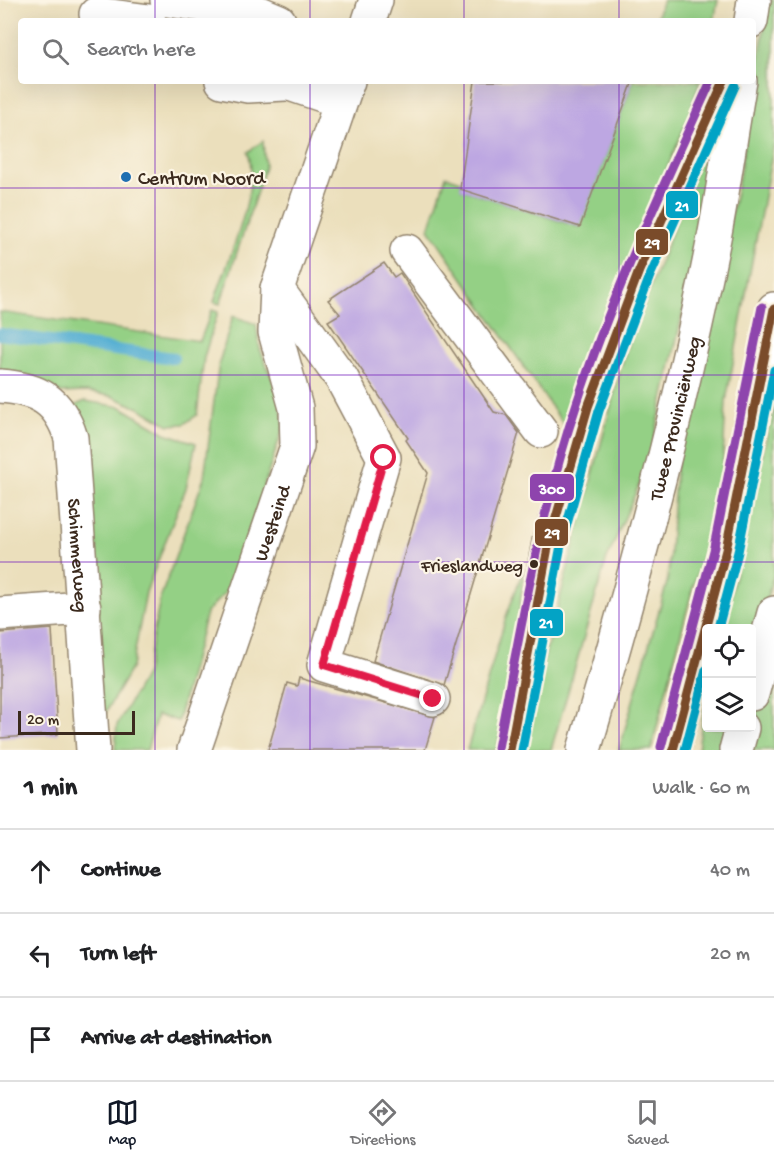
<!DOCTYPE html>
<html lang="en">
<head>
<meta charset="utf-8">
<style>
  body { margin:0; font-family:"Gochi Hand",sans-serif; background:#f6f6f6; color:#202124 }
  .controls { position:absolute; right:18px; bottom:18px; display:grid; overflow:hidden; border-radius:6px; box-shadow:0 6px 24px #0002 }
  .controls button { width:54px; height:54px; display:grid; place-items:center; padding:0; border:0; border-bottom:2px solid #e0e0e0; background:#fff; color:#202124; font:30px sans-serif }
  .scale { position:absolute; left:18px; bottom:15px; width:117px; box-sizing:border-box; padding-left:6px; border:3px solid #3b2a1e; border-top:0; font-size:16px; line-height:21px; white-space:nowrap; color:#3b2a1e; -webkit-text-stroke:4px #fcf5e5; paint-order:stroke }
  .stop { position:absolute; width:18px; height:18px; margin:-14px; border:4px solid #e11d48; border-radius:50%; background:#fff }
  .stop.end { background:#e11d48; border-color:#fff; box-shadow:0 2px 6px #0008 }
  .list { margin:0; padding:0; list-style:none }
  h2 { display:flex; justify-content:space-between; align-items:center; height:78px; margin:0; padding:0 24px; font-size:26px }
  h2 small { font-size:20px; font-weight:400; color:#757577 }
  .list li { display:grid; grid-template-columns:39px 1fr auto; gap:18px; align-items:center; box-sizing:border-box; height:84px; padding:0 24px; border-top:2px solid #e0e0e0 }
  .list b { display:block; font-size:22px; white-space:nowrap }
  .list em { font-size:20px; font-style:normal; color:#757577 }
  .icon { flex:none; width:33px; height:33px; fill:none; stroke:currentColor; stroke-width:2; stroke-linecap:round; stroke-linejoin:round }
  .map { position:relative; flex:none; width:774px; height:750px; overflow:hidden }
  .search { position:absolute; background:#fff; box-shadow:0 6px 24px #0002; left:18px; right:18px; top:18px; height:66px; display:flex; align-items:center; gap:15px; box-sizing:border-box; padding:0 21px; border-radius:6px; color:#757577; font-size:22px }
  .sheet { height:330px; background:#fff }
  nav { display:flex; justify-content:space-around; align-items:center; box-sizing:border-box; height:84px; border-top:2px solid #e0e0e0; background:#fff; font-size:16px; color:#757577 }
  nav a { display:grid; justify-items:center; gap:3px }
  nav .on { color:#111827 }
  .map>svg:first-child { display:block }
  .green { fill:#94d085; stroke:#687d52; stroke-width:1.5 }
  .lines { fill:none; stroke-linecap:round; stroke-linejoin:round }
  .stream { stroke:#55afd3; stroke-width:12 }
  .building { fill:#bda7e2 }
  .minor-casing { stroke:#93846d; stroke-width:36 }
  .major-casing { stroke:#93846d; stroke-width:36 }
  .minor { stroke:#fff; stroke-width:33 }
  .major { stroke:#fff; stroke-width:33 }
  .bus-1-casing { stroke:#fcf5e5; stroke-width:14 }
  .bus-2-casing { stroke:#fcf5e5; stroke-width:14 }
  .bus-3-casing { stroke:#fcf5e5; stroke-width:14 }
  .bus-1 { stroke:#7a4b2a; stroke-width:9 }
  .bus-2 { stroke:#03a3c5; stroke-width:9 }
  .bus-3 { stroke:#8e44ad; stroke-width:9 }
  .route { stroke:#e11d48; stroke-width:8 }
  .grid { fill:none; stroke:#7b2cbf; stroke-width:1.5; stroke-opacity:0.55 }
  .poi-dot { fill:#1f6fb2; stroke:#fcf5e5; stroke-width:2 }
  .bus-dot { fill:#3b2a1e; stroke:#fcf5e5; stroke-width:2 }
  .labels { text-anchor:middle; stroke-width:4.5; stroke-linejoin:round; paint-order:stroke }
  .bus-label { font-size:18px; fill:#3b2a1e; stroke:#fcf5e5; text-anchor:end }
  .poi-label { font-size:20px; fill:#3b2a1e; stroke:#fcf5e5; text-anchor:start }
  .street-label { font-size:20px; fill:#3b2a1e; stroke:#fcf5e5 }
  .line-badge { stroke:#fcf5e5; stroke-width:2 }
  .badge-label { font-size:16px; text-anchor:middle; font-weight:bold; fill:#fff }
</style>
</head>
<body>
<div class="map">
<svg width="774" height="750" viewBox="0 0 774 750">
  <rect width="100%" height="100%" fill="#fcf5e5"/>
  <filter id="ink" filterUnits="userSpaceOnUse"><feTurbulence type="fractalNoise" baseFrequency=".0167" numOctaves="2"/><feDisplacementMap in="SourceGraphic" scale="12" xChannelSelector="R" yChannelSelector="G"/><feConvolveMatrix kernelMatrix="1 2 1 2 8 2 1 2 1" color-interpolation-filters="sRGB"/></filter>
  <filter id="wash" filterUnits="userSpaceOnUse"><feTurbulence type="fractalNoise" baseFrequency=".008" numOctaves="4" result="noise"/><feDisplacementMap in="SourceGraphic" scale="24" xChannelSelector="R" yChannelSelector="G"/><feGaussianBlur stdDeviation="1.35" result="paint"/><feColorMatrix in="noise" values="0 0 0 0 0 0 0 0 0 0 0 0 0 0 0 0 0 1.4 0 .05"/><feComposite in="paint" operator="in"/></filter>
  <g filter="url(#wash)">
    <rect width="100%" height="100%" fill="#ebdfbc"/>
    <!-- green -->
    <path class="green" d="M663,0H718L714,21H655Z
      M769,0H774V143L726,401L721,500L693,587L651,750H619L668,579L676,467L738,183Z
      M633,81H700L690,114L646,219L568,431L429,229L446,176L461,181V189L579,227Z
      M720,107L695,258L649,462L606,561L551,750H522L532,703L625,353Z
      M263,141L265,167L220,304L214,302C226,265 261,188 248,152Z
      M212,310L218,312L204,357L197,415L184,424L169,425L139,408L111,396L87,392L57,393L0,374V312L200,341Z
      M233,316L256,324L260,349L279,396L284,425L231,586L206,613L178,721L157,715L147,750H115L117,725L146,673L160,599L204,478L219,363Z
      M85,401L121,407L165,433L196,443L186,488L146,592L132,667L103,717L70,408Z
      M774,404V573L752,653V628H723Z
      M524,568L513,677L497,750H467L506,617Z
      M774,651V750H746Z
      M706,692V728H731L724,750H698Z"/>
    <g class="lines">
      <!-- stream -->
      <path class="stream" d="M0,334L173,358"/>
    </g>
    <g id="blocks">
      <!-- building -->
      <path class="building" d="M475,81H633L580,227L460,189Z
        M384,263L394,277L400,273L494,412L506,415L519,433L444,685L373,661L428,473L406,440L408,438L328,321L340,314L328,300Z
        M52,629L58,734L0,738V633Z
        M299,678L435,717L425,750H268L287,683L297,686Z"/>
    </g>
  </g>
  <g filter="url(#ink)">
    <use href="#blocks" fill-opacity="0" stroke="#93846d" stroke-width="1.5"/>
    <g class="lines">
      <defs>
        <g id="minor">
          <path d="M167,0L260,13L279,21"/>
          <path d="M96,14L149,21"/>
          <path d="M369,21L376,0"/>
          <path d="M222,81L248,86L285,84"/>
          <path d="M281,81L340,101"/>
          <path d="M407,251L541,431"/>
          <path d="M277,289L342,379L384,458L324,665L433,699"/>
          <path id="s1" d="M0,386C39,389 59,400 71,438L93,750"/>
          <path d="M0,614L84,608"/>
          <path d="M752,694L774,613"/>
          <path id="s2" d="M194,750L297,446L296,408L275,332L277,289L348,81"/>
          <path d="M510,750L549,542L588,407L639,271L724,81"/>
          <path d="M736,750L742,728"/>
        </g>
        <g id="major">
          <path d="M751,21L754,0"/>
          <path id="s3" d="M584,750C634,582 680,411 714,238C724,186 731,133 740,81"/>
          <path d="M673,750L726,550L774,309"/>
        </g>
      </defs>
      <!-- minor casing -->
      <use href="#minor" class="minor-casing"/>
      <!-- major casing -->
      <use href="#major" class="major-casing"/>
      <!-- minor -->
      <use href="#minor" class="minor"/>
      <!-- major -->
      <use href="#major" class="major"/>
      <defs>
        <path id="bus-1" d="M510,750L549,542L588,407L639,271L724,81
          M673,750L726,550L774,309"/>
        <path id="bus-2" d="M718,628L738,552L774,370
          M522,750L561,545L599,411L650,276L735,86
          M685,750L706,670"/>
        <path id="bus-3" d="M661,747L714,547L762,307
          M498,748C520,632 539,516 577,403C613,293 663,187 711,81"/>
      </defs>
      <!-- bus-1 casing -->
      <use href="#bus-1" class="bus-1-casing"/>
      <!-- bus-2 casing -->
      <use href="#bus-2" class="bus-2-casing"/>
      <!-- bus-3 casing -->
      <use href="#bus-3" class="bus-3-casing"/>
      <!-- bus-1 -->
      <use href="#bus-1" class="bus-1"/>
      <!-- bus-2 -->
      <use href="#bus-2" class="bus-2"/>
      <!-- bus-3 -->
      <use href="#bus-3" class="bus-3"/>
    </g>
  </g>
  <g class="lines" filter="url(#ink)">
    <!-- route -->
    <path class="route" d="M384,458L324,665L433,699"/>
  </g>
  <!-- grid -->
  <path class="grid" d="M155,0V21M310,0V21M464,0V21M619,0V21M155,81V750M310,81V750M464,81V750M619,81V750M0,188H774M0,375H774M0,562H774"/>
  <!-- markers -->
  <circle class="poi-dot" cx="126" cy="177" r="6"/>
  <circle class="bus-dot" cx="534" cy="564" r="5"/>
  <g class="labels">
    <!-- bus labels -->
    <g class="bus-label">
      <text x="523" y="571">Frieslandweg</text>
    </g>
    <!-- poi labels -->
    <g class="poi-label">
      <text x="138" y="184">Centrum Noord</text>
    </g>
    <!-- street labels -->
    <g class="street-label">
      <text dy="7" stroke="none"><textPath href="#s3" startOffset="344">Twee Provinciënweg</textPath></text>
      <text dy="7" stroke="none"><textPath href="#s2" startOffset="240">Westeind</textPath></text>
      <text dy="7" stroke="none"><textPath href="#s1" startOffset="213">Schimmerweg</textPath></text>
    </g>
  </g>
  <g class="line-badge">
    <rect x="665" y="190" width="34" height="29" rx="6" fill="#03a3c5"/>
    <rect x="635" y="228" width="34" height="28" rx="6" fill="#7a4b2a"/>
    <rect x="529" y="473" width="46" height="29" rx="6" fill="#8e44ad"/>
    <rect x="534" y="518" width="35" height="29" rx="6" fill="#7a4b2a"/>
    <rect x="529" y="608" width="35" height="29" rx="6" fill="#03a3c5"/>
  </g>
  <g class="badge-label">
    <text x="682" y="211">21</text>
    <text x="652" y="248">29</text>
    <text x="552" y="494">300</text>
    <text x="552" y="538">29</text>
    <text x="546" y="628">21</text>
  </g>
</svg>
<div class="controls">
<button><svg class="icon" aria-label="locate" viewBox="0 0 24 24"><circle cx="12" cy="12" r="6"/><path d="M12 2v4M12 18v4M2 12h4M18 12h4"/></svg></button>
<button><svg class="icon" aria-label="layers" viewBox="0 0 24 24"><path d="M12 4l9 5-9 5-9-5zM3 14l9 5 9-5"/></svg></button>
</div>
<div class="scale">20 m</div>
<div class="stop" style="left:384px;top:458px"></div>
<div class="stop end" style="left:433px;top:699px"></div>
<div class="search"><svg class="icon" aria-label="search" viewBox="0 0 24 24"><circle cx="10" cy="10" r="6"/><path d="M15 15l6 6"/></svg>Search here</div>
</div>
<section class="sheet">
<h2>1 min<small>Walk · 60 m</small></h2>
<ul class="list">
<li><svg class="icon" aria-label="ahead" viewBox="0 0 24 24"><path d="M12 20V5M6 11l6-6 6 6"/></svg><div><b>Continue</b></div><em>40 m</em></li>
<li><svg class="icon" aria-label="left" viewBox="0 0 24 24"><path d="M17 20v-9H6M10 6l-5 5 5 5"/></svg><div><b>Turn left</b></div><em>20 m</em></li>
<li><svg class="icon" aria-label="arrive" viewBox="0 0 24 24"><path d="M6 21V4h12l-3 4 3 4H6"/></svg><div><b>Arrive at destination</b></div></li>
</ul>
</section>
<nav>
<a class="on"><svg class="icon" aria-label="map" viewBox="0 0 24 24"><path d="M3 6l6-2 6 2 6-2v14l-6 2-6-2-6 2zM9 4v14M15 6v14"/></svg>Map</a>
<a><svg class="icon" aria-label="directions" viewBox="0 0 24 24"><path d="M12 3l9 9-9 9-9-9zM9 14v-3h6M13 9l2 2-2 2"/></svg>Directions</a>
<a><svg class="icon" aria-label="saved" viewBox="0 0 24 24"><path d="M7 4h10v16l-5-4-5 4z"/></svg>Saved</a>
</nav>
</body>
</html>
